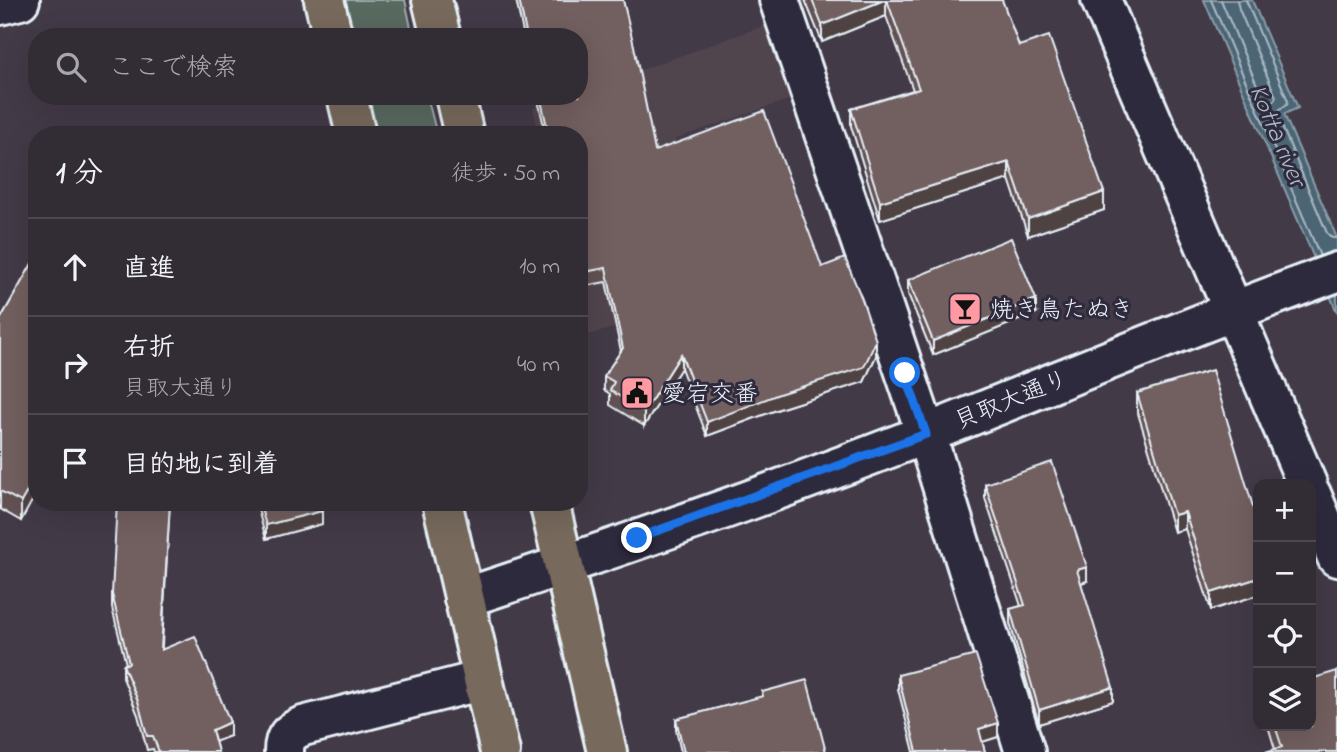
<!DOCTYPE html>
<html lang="ja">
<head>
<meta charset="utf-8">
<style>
  body { margin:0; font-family:"Indie Flower","Klee One",sans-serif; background:#3a343d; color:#f1f3f6 }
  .controls { position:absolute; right:21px; bottom:21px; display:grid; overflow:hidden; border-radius:14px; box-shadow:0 7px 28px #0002 }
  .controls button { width:63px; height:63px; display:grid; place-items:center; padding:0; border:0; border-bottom:2px solid #4d4850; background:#322c35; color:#f1f3f6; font:35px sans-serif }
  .stop { position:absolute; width:21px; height:21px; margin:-16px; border:5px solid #1a73e8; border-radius:50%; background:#fff }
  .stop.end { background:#1a73e8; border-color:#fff; box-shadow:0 2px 7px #0008 }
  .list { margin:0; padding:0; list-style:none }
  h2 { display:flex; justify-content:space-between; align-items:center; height:91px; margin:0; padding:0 28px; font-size:30px }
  h2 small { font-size:23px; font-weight:400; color:#a8a7ad }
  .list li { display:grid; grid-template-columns:46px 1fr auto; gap:21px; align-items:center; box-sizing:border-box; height:98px; padding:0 28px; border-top:2px solid #4d4850 }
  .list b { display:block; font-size:26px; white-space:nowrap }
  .list p { margin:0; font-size:23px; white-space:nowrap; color:#a8a7ad }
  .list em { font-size:23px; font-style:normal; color:#a8a7ad }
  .icon { flex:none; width:38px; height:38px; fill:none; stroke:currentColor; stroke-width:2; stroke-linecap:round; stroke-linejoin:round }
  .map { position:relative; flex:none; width:1337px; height:752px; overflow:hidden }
  .search { position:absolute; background:#322c35; box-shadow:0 7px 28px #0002; left:28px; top:28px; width:560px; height:77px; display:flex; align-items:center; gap:18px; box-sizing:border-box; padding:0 24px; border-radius:28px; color:#a8a7ad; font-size:26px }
  .panel { position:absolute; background:#322c35; box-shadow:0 7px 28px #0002; left:28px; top:126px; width:560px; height:385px; border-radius:28px }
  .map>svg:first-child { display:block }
  .built { fill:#51454e }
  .green { fill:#596960; stroke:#a0adac; stroke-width:2 }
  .water { fill:#4c6574; stroke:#8a9da9; stroke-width:2 }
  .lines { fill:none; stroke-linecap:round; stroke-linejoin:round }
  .shore { stroke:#aab9c3; stroke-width:2 }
  .minor-casing { stroke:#e8f1f8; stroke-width:44 }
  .major-casing { stroke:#e8f1f8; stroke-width:44 }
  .minor { stroke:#2f2a3d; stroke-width:38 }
  .major { stroke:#77695c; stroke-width:38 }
  .wall { fill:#625152; stroke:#e8f1f8; stroke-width:2 }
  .shaded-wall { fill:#504242; stroke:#e8f1f8; stroke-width:2 }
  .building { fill:#725e5f; stroke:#e8f1f8; stroke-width:2 }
  .route { stroke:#1a73e8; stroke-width:9 }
  .labels { text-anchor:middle; stroke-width:6; stroke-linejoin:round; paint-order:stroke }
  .poi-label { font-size:24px; fill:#e8f1f8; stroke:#2f2a3d; text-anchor:start }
  .street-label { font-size:24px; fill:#e8f1f8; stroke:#2f2a3d }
  .water-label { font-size:26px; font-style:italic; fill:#aab9c3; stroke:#2f2a3d }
</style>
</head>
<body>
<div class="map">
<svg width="1337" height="752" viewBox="0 0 1337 752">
  <rect width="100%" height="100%" fill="#433a47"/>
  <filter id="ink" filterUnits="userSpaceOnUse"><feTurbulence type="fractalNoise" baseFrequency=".0143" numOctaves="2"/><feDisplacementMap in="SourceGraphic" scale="14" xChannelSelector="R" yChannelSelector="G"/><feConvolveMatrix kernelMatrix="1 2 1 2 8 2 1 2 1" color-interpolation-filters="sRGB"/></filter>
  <g filter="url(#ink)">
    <!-- built -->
    <path class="built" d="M769,24L793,98L675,139L723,297L585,336L579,313V135H539L533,108L567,96H579V92Z"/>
    <!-- green -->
    <path class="green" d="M345,0H405L413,37H354Z
      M367,96H427L437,135H376Z"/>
    <!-- water -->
    <path class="water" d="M1204,0H1252L1298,108L1284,114L1337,238V312Z"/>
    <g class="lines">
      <!-- shore -->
      <path class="shore" d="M1211,0L1320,256
        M1221,0L1265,104L1270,106L1276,97L1239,9L1237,0
        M1246,0L1288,101L1287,104L1279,110L1278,117L1327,233L1332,238H1337"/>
      <defs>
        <path id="minor" d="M779,0L926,434L1025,752
          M1101,0L1307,484
          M0,5L20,0
          M1311,494L1337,557
          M464,598C620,547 775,493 928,433C1064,379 1199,322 1337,272
          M284,752C284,737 289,732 303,726L483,680"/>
        <path id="major" d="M324,0L333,37
          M432,0L441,37
          M347,96L356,135
          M455,96L464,135
          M442,502L500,752
          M549,502L607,752"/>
      </defs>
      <!-- minor casing -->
      <use href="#minor" class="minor-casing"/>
      <!-- major casing -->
      <use href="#major" class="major-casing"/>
      <!-- minor -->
      <use href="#minor" class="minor"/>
      <!-- major -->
      <use href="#major" class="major"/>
    </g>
    <!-- wall -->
    <path class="wall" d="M516,0H623L655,151L822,267L876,356L864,382L779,409L707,436L681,368L644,426L610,405V394L604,390V376L621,351L606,282L579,287V135H546L537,96H579V37H524Z
      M805,0H1002L1019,46L1104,210L1028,236L1009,179L880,220L851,126V109L913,90L886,16L822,42Z
      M37,255L21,521L0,509V320Z
      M908,280L1036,313L933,355L908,294Z
      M1137,393L1254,510L1258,508V595L1211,610L1185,529L1174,532L1137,410Z
      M985,484L1087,581L1081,583L1113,701L1039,724L1010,623V609L1021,606L985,498Z
      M256,502H320L322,524L266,539Z
      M112,594L162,649L230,736L215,741L218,752H154L153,749L147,750L138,715L123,678V665L126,664L112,608Z
      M898,675L998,737L982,742L985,752H914L898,689Z
      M762,692L826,752H681L676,730V719L762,697Z
      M1268,726H1311L1337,752L1275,749Z"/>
    <!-- shaded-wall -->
    <path class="shaded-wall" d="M884,0H886V16L822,42V25Z
      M1009,162V179L880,220V202Z
      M1104,192V210L1028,236V219Z
      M1036,299V313L933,355V341Z
      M876,341V356L864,382L779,409L707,436V422Z
      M681,354V368L644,426V412Z
      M37,474V492L21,521V502Z
      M170,502L161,663V650Z
      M322,511V524L266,539V525Z
      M1185,512V529L1174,532V515Z
      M1087,567V581L1077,584V570Z
      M1258,578V595L1211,610V593Z
      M1113,687V701L1039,724V710Z
      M230,722V736L212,743V730Z
      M998,723V737L979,743V729Z"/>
    <!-- building -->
    <path class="building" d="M519,0H623L634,46L655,151L764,111L822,267L845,258L862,299L876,341L864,367L779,394L707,422L681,354L644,412L610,390L614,382L604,376L623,348L606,268L579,273V135H549L540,96H579V37H527Z
      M812,0H884L822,25Z
      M887,0H1002L1019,46L1049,36L1104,192L1028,219L1009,162L880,202L851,109L919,89Z
      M1011,238L1036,299L933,341L908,280Z
      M37,255V474L21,502L0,491V320Z
      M1212,370L1254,510L1258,508V578L1211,593L1185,512L1174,515L1137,393Z
      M1052,462L1087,567L1077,570L1113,687L1039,710L1010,609L1025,605L985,484Z
      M117,502H170L161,650L195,636L230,722L212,730L218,752H159L153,736H147L138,701L123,665L129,663L112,594Z
      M259,502H320L322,511L266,525Z
      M976,655L998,723L979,729L985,752H917L898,675Z
      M1337,671V752H1265L1282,747L1275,726H1311V679Z
      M807,680L826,752H684L676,719L763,696L762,692Z"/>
  </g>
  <g class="lines" filter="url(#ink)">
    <!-- route -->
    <path class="route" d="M637,538L926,434L905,373"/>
  </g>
  <!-- icons -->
  <defs>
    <symbol id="bar-square" viewBox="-11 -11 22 22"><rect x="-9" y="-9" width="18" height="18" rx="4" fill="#ff9aa2" stroke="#2f2a3d"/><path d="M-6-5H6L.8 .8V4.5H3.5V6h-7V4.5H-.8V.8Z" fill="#111"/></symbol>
    <symbol id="civic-square" viewBox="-11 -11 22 22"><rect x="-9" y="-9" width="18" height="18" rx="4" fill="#ff9aa2" stroke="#2f2a3d"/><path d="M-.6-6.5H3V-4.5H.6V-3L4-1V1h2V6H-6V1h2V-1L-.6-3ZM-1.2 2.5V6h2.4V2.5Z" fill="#111"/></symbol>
  </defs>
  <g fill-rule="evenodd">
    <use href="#bar-square" x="946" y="290" width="38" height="38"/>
    <use href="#civic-square" x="618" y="374" width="38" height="38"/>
  </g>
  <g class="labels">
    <!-- poi labels -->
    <g class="poi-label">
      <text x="990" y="317">焼き鳥たぬき</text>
      <text x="662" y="401">愛宕交番</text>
    </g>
    <!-- street labels -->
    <g class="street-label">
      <text transform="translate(1011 399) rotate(-22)" y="8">貝取大通り</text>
    </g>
    <!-- water labels -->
    <g class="water-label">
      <text transform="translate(1279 135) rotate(67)" y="9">Kotta river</text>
    </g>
  </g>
</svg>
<div class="controls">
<button>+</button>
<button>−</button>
<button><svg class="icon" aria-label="locate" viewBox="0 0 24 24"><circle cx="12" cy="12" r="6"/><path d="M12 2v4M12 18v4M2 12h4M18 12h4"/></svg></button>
<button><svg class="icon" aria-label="layers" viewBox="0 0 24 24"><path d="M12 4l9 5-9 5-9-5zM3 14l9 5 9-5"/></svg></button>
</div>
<div class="stop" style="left:905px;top:373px"></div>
<div class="stop end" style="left:637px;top:538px"></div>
<div class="search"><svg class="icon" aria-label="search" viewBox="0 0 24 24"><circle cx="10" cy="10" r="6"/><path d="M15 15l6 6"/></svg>ここで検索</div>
<section class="panel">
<h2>1 分<small>徒歩 · 50 m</small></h2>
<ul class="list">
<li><svg class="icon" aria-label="ahead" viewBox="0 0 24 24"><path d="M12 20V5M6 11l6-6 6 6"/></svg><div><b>直進</b></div><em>10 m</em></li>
<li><svg class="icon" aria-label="right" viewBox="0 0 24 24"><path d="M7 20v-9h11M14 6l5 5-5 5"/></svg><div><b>右折</b><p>貝取大通り</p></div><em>40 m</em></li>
<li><svg class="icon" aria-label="arrive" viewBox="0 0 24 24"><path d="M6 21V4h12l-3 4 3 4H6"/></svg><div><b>目的地に到着</b></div></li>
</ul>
</section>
</div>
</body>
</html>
